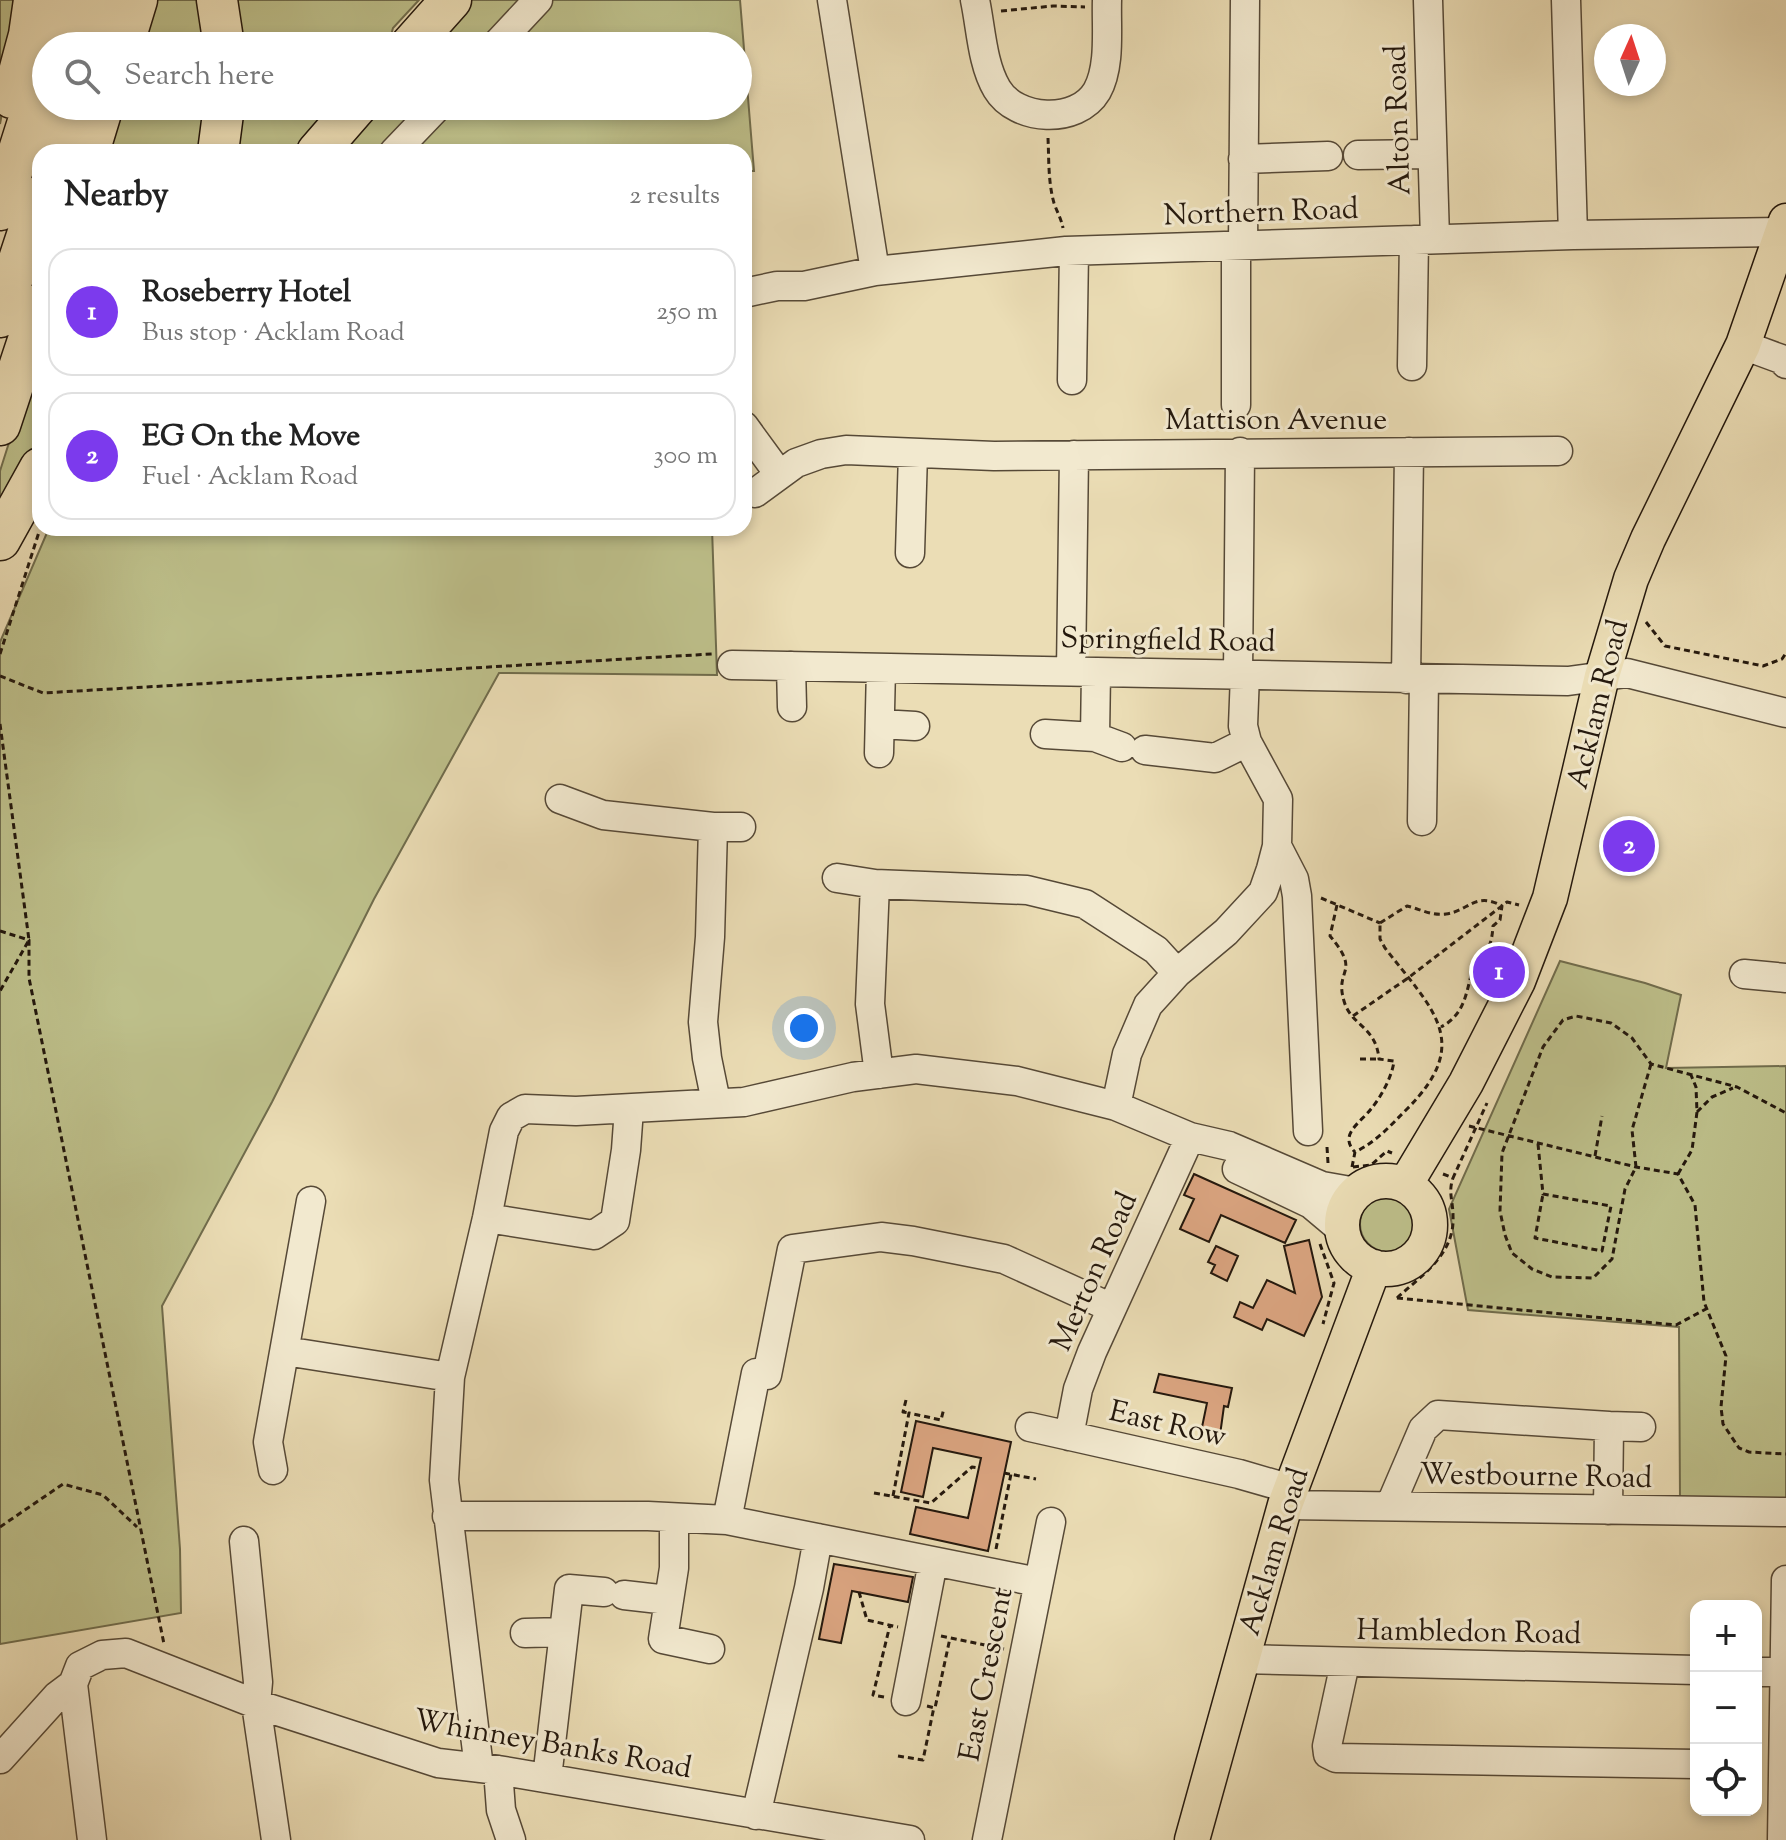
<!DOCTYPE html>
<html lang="en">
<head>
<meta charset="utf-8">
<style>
  body { margin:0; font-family:"Sorts Mill Goudy",serif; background:#f2f2f2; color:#222 }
  .controls { position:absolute; right:24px; bottom:24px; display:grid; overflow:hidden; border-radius:16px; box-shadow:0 4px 12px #0003 }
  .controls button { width:72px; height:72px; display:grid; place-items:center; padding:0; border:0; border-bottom:2px solid #e0e0e0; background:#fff; color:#222; font:40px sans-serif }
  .compass { position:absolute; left:1594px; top:24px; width:72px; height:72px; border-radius:50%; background:#fff; box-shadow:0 4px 12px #0003; rotate:3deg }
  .you { position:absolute; left:804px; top:1028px; width:28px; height:28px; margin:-20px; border:6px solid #fff; border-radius:50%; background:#1a73e8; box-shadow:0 0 0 12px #1a73e833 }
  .badge { display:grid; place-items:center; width:52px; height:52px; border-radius:50%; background:#7c3aed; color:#fff; font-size:26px; font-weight:700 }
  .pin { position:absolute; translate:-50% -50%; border:4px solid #fff; box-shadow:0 2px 8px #0006 }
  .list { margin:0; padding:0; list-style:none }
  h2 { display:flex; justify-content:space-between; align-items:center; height:104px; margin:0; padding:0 32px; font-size:34px }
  h2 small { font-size:26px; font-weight:400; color:#767676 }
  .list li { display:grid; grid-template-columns:52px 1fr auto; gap:24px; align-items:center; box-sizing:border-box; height:128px; margin:0 16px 16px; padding:0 16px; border:2px solid #e0e0e0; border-radius:24px }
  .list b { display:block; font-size:30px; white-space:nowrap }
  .list p { margin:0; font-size:26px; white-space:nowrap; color:#767676 }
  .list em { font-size:26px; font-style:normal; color:#767676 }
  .icon { flex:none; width:44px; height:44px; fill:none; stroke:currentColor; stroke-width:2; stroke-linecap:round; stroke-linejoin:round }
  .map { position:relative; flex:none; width:1786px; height:1840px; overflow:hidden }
  .search { position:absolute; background:#fff; box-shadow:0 4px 12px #0003; left:32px; top:32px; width:720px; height:88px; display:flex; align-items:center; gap:20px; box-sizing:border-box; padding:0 28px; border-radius:44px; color:#767676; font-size:30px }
  .panel { position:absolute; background:#fff; box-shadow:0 4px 12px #0003; left:32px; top:144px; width:720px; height:392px; border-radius:24px }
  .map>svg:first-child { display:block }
  .green { fill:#bdbf8a; stroke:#706c4c; stroke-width:2 }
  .building { fill:#dba581; stroke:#24180d; stroke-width:2 }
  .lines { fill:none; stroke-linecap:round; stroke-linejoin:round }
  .minor-casing { stroke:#564937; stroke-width:31 }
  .major-casing { stroke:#24180d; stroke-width:37 }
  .highway-casing { stroke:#24180d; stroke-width:43 }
  .path { stroke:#24180d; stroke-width:3; stroke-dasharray:6 4; stroke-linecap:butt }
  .minor { stroke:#f2e9cf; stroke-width:28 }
  .major { stroke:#ebddb5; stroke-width:34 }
  .highway { stroke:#ebddb5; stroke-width:40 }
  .labels { text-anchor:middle; stroke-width:6; stroke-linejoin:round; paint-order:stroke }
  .street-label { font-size:30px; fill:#24180d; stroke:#f2e9cf }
</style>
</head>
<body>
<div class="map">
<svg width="1786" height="1840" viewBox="0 0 1786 1840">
  <rect width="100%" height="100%" fill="#ebddb5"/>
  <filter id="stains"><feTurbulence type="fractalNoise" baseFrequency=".0025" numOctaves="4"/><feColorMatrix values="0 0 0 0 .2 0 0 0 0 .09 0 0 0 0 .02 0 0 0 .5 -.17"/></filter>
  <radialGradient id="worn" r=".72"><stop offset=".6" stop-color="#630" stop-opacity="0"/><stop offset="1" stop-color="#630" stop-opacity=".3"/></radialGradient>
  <!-- green -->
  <path class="green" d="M0,0H23L0,124Z
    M156,0H201L213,46H140Z
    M227,0H419L393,28L388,46H234Z
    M458,0H521L479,46H419Z
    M546,0H740L754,171H744V152H407L449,106H738V46H504Z
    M120,106H215L209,152H104Z
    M234,106H340L301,152H227Z
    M367,106H426L384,152H327Z
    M40,345V445L0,501V471Z
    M49,528H712L717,675L499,673L374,899L272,1102L162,1306L180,1549L181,1613L0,1644V642Z
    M1560,961L1645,983L1681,995L1666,1068L1786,1066V1501L1680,1499L1679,1327L1468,1310L1449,1209Z
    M1360 1224a28 28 0 1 1 56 0a28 28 0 1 1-56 0Z"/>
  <!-- building -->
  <path class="building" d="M1194,1174L1296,1220L1285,1243L1221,1215L1209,1242L1180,1229L1194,1199L1184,1195Z
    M1309,1240L1322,1297L1304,1336L1267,1319L1262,1330L1234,1317L1240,1302L1253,1308L1267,1280L1295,1293L1284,1246Z
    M1216,1246L1238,1256L1227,1281L1211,1273L1215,1265L1208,1262Z
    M1159,1374L1232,1388L1228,1407L1224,1406L1220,1435L1201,1432L1207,1403L1154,1392Z
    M916,1421L1011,1442L988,1551L910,1534L916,1507L968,1518L981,1458L933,1448L923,1497L901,1492Z
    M834,1564L913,1577L908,1602L852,1591L841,1643L819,1639Z"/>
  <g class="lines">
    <defs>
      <path id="minor" d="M832,0L875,271
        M975,0C981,28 982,64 997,89C1016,121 1077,125 1097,91C1111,66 1106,27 1107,0
        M1428,0L1435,239
        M1566,0L1573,235
        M495,46L538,0
        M394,152L438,106
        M1358,155L1430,154
        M1243,159L1328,156
        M1243,245L1245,0
        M744,293L777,286H804L875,271L1066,251L1573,235L1784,232
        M1743,345L1781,359L1786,364
        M1412,366L1414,240
        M1072,380L1074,251
        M1236,405V246
        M744,426L779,474
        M755,493L796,463L821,454L846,450L994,456L1558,451
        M910,553L913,453
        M732,665L1568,681L1627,673L1786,713
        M791,666L792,707
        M1071,671L1074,455
        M1238,675L1240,452
        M1406,679L1409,452
        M880,724L915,726
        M1045,734L1095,737L1096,672
        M1095,737L1122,747
        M1145,750L1215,758L1247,742
        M879,753L881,668
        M560,799L603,815L713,827H741
        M1422,821L1424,679
        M713,827L710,937L703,1022L707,1058L716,1102
        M1277,846L1294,879L1297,896L1308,1131
        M837,878L875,884L1027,890L1085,904L1156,950L1177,973
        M875,884L870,1004L879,1074
        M1744,974L1786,978
        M1116,1106L1127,1054L1148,1005L1177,973L1226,932L1263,892L1271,869L1277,846L1278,799L1247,742L1243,726L1245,674
        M1237,1169L1311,1204L1342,1230
        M487,1218L594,1235L615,1221L626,1150L629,1109
        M285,1351L450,1377
        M767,1375L792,1249L881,1237L913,1241L1004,1259L1112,1308
        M1609,1426L1641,1427
        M1030,1427L1239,1474L1291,1489
        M1069,1436L1078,1389L1092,1352L1190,1137
        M273,1470L268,1442L311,1201
        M1285,1505L1786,1512
        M1390,1506L1423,1429L1438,1415L1609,1426L1608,1510
        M447,1516H648L727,1520L1038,1582
        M674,1519V1568L663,1639L710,1649
        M727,1520L756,1373
        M244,1541L258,1682L256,1704L276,1840
        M624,1595L668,1600
        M525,1633L564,1632
        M1240,1659L1696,1670
        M1345,1663L1327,1746L1328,1754L1336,1758L1696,1764
        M1756,1672H1786
        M906,1701L933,1562
        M0,1759L57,1696L73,1684
        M479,1768L444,1480L450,1377L487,1218L504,1131L511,1117L525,1109L576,1111L744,1102L853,1077L916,1069L1017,1081L1116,1106L1190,1137L1229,1146L1322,1186L1356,1192
        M498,1770L501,1810L511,1840
        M547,1778L569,1589L604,1592
        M756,1815L809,1588L818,1538
        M92,1840L73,1684L80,1666L102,1655L126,1653L256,1704L438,1763L498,1770L910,1840
        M987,1840L1051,1522
        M1782,1840L1786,1580"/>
      <path id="major" d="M1342 1225a44 44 0 1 1 88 0a44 44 0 1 1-88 0Z
        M1405,1185L1466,1083L1518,981L1550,898L1602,676L1631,579L1648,539L1743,345L1786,221
        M1192,1840L1285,1505L1374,1267"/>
      <path id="highway" d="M217,0L224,46
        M52,46L67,0
        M89,46L104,0
        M123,46L137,0
        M410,46L451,0
        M12,98L29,35L34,0
        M54,152L68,106
        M89,152L103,106
        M218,152L224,106
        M317,152L357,106
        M0,210L46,65
        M0,317L40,196
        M0,425L40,304
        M0,540L40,468"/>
    </defs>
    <!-- minor casing -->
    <use href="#minor" class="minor-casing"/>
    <!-- major casing -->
    <use href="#major" class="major-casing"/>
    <!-- highway casing -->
    <use href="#highway" class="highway-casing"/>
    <!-- path -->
    <path class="path" d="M1001,11L1053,6L1085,7
      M1048,138C1049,159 1048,182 1054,203C1057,212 1061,218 1063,228
      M1646,622L1665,646L1763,666L1782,659L1786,653
      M0,654L39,532
      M0,676L43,693L712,654
      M0,724L29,940L0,991
      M1321,898L1380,923
      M1337,905L1330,936C1362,974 1334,968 1344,1001C1351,1026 1376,1026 1379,1059L1394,1061C1392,1077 1381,1097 1371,1109C1361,1122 1338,1135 1355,1152
      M1380,923L1407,906C1420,909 1431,916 1446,914C1469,911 1475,891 1502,906L1500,920L1493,926C1492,942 1489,953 1475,962C1466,987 1468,1013 1441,1027
      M0,931L29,940V978L164,1644
      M1353,1016L1408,978L1507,902L1519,905
      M1360,1059H1379
      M1651,1064L1632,1130L1636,1167L1625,1189L1612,1259L1593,1278L1552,1277L1532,1269L1512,1253L1505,1235L1500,1211L1502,1153L1543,1047L1563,1020L1576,1016L1611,1023L1632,1038L1651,1064L1737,1087L1786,1113
      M1697,1112L1712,1097L1733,1088
      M1469,1126L1636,1167L1678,1174L1695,1205L1704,1302L1726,1356L1721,1407L1723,1424L1739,1448L1749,1452L1786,1454
      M1538,1144L1543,1194L1611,1206L1602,1251L1535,1238L1543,1194
      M1327,1147L1328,1163
      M1595,1156L1602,1116
      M1352,1167L1355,1152C1376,1142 1390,1126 1407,1109C1474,1042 1432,1009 1385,948L1380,939V923
      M1353,1167L1371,1165L1387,1151L1392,1153
      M1443,1174L1453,1178L1487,1103
      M1678,1174L1692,1150L1697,1112L1696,1087L1691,1075
      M1320,1244L1334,1283L1323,1324
      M1397,1298L1676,1325L1706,1309
      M1397,1298C1423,1274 1455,1254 1453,1216C1453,1201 1448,1192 1453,1178
      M906,1400L903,1412L909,1413
      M1004,1473L1036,1479
      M874,1493L931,1503L972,1467L979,1468
      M893,1496L909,1413L941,1420L944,1408
      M0,1527L63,1484L103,1495L137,1527
      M996,1549L1011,1474
      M859,1592L867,1620L898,1627
      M941,1636L1004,1649
      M884,1697L873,1695L890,1625
      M927,1706L935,1708L950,1638
      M898,1756L923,1760L934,1707"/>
    <!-- minor -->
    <use href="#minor" class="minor"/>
    <!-- major -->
    <use href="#major" class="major"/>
    <!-- highway -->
    <use href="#highway" class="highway"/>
  </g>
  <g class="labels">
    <!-- street labels -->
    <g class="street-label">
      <text transform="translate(1397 120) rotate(-92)" y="10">Alton Road</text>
      <text transform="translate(1261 211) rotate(-2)" y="10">Northern Road</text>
      <text x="1276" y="429">Mattison Avenue</text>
      <text transform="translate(1168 639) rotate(1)" y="10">Springfield Road</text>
      <text transform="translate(1597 704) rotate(-76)" y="10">Acklam Road</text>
      <text transform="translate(1093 1271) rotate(-66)" y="10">Merton Road</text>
      <text transform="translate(1168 1423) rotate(13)" y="10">East Row</text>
      <text transform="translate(1536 1475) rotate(1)" y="10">Westbourne Road</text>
      <text transform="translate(1273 1551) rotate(-73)" y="10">Acklam Road</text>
      <text transform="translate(1469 1631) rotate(1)" y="10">Hambledon Road</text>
      <text transform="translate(985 1674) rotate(-79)" y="10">East Crescent</text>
      <text transform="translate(553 1743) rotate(10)" y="10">Whinney Banks Road</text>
    </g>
  </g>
  <rect width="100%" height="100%" filter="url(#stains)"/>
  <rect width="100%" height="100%" fill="url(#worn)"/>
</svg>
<div class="controls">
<button>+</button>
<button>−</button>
<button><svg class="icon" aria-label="locate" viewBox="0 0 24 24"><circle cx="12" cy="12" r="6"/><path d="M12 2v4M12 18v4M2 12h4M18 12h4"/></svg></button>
</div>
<svg class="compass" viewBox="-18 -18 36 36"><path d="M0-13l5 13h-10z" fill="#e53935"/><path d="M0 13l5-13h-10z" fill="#767676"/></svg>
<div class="you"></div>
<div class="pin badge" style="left:1499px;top:972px">1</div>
<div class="pin badge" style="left:1629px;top:846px">2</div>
<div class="search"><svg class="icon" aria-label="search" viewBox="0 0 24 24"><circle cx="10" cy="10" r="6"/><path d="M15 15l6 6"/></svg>Search here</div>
<section class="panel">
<h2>Nearby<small>2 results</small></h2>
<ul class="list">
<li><span class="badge">1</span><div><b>Roseberry Hotel</b><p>Bus stop · Acklam Road</p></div><em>250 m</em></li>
<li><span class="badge">2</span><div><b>EG On the Move</b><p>Fuel · Acklam Road</p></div><em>300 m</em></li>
</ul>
</section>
</div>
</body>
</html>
